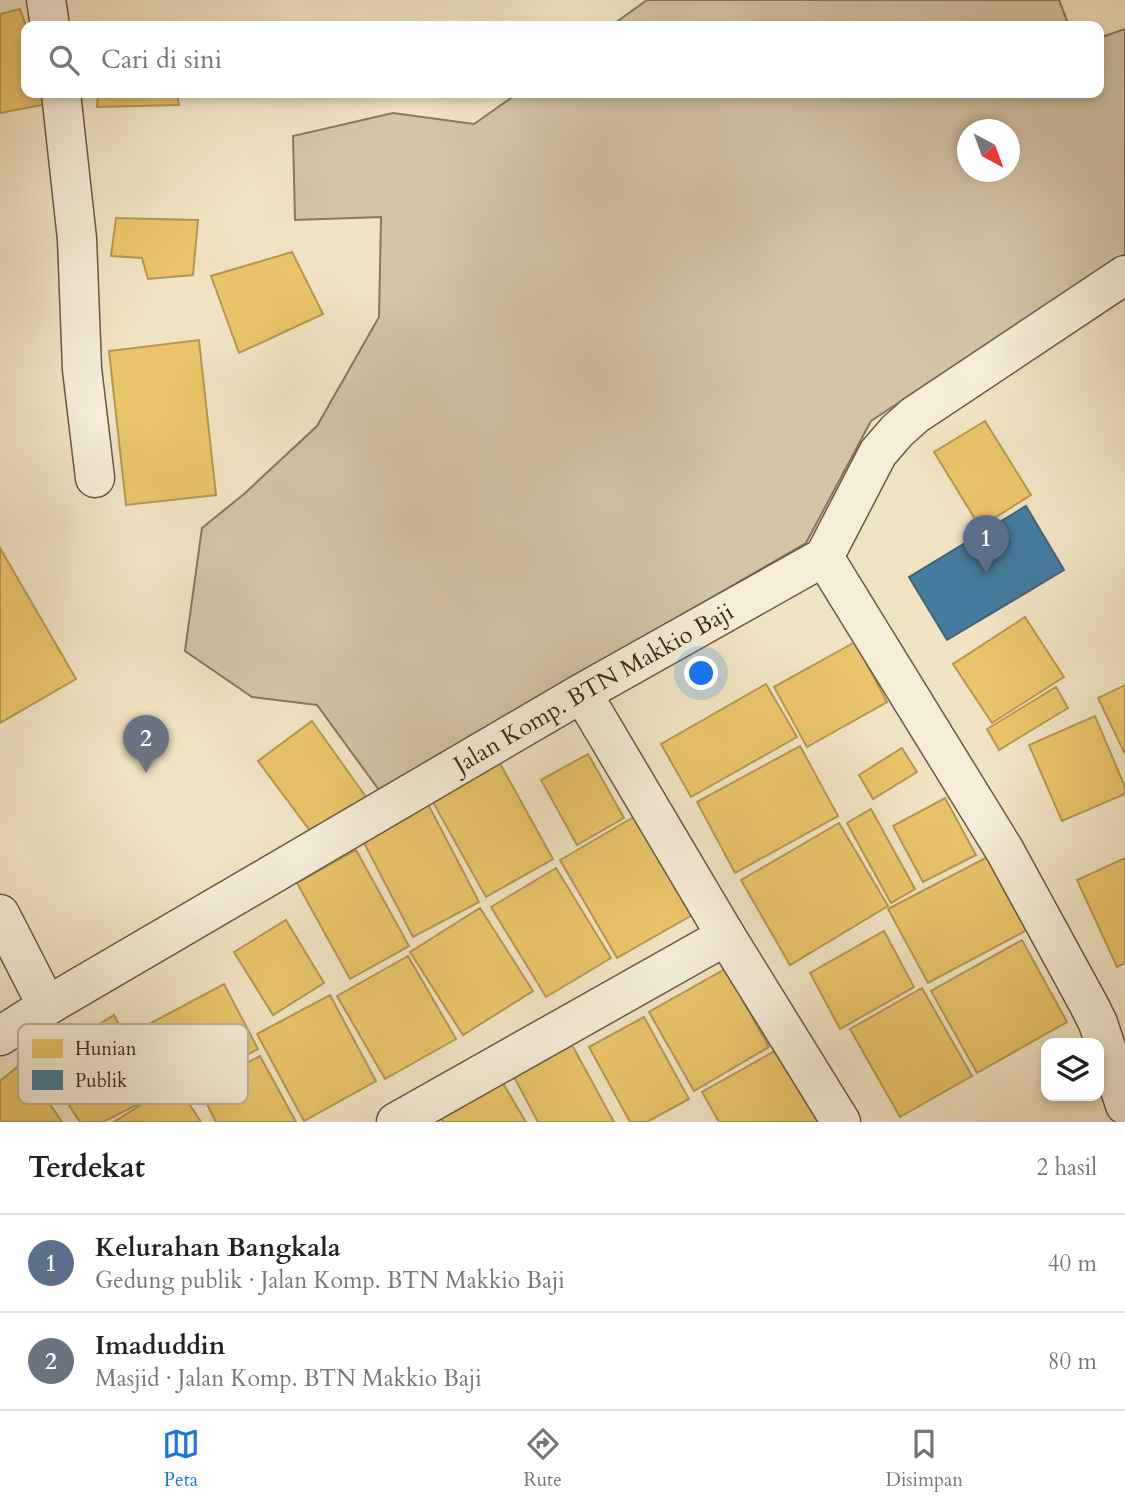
<!DOCTYPE html>
<html lang="id">
<head>
<meta charset="utf-8">
<style>
  body { margin:0; font-family:Cardo,serif; background:#f2f2f2; color:#222 }
  .controls { position:absolute; right:21px; bottom:21px; display:grid; overflow:hidden; border-radius:14px; box-shadow:0 4px 10px #0003 }
  .controls button { width:63px; height:63px; display:grid; place-items:center; padding:0; border:0; border-bottom:2px solid #e0e0e0; background:#fff; color:#222; font:35px sans-serif }
  .compass { position:absolute; left:957px; top:119px; width:63px; height:63px; border-radius:50%; background:#fff; box-shadow:0 4px 10px #0003; rotate:139deg }
  .you { position:absolute; left:702px; top:674px; width:24px; height:24px; margin:-18px; border:5px solid #fff; border-radius:50%; background:#1a73e8; box-shadow:0 0 0 10px #1a73e833 }
  .badge { display:grid; place-items:center; width:46px; height:46px; border-radius:50%; background:#1a73e8; color:#fff; font-size:23px; font-weight:700 }
  .pin { position:absolute; translate:-50% -58px; filter:drop-shadow(0 2px 4px #0008) }
  .pin::after { content:''; position:absolute; top:37px; width:24px; height:21px; background:inherit; clip-path:polygon(0 0,100% 0,50% 100%) }
  .list { margin:0; padding:0; list-style:none }
  h2 { display:flex; justify-content:space-between; align-items:center; height:91px; margin:0; padding:0 28px; font-size:30px }
  h2 small { font-size:23px; font-weight:400; color:#767676 }
  .list li { display:grid; grid-template-columns:46px 1fr auto; gap:21px; align-items:center; box-sizing:border-box; height:98px; padding:0 28px; border-top:2px solid #e0e0e0 }
  .list b { display:block; font-size:26px; white-space:nowrap }
  .list p { margin:0; font-size:23px; white-space:nowrap; color:#767676 }
  .list em { font-size:23px; font-style:normal; color:#767676 }
  .icon { flex:none; width:38px; height:38px; fill:none; stroke:currentColor; stroke-width:2; stroke-linecap:round; stroke-linejoin:round }
  .map { position:relative; flex:none; width:1125px; height:1122px; overflow:hidden }
  .search { position:absolute; background:#fff; box-shadow:0 4px 10px #0003; left:21px; right:21px; top:21px; height:77px; display:flex; align-items:center; gap:18px; box-sizing:border-box; padding:0 24px; border-radius:14px; color:#767676; font-size:26px }
  .sheet { height:287px; background:#fff }
  nav { display:flex; justify-content:space-around; align-items:center; box-sizing:border-box; height:98px; border-top:2px solid #e0e0e0; background:#fff; font-size:19px; color:#767676 }
  nav a { display:grid; justify-items:center; gap:4px }
  nav .on { color:#1a73e8 }
  .map>svg:first-child { display:block }
  .green { fill:#d2c4a5; stroke:#88785e; stroke-width:2; fill-rule:evenodd }
  .homes { fill:#e9c46a; stroke:#b69651; stroke-width:2 }
  .public { fill:#457b9d; stroke:#436375; stroke-width:2 }
  .lines { fill:none; stroke-linecap:round; stroke-linejoin:round }
  .minor-casing { stroke:#6a5a42; stroke-width:41 }
  .minor { stroke:#f5edd7; stroke-width:38 }
  .labels { text-anchor:middle; stroke-width:7; stroke-linejoin:round; paint-order:stroke }
  .street-label { font-size:24px; fill:#3e2c17; stroke:#f5edd7 }
  .key { fill:#f5edd7; stroke:#beb39d; stroke-width:2 }
  .key-label { font-size:19px; fill:#3e2c17 }
</style>
</head>
<body>
<div class="map">
<svg width="1125" height="1122" viewBox="0 0 1125 1122">
  <rect width="100%" height="100%" fill="#f0e3c2"/>
  <filter id="stains"><feTurbulence type="fractalNoise" baseFrequency=".00286" numOctaves="4"/><feColorMatrix values="0 0 0 0 .2 0 0 0 0 .09 0 0 0 0 .02 0 0 0 .5 -.17"/></filter>
  <radialGradient id="worn" r=".72"><stop offset=".6" stop-color="#630" stop-opacity="0"/><stop offset="1" stop-color="#630" stop-opacity=".3"/></radialGradient>
  <!-- green -->
  <path class="green" d="M647,0H1059L1069,26H611Z
    M1125,29V254L871,421L806,543L379,790L317,705L252,697L185,651L202,528L244,494L317,426L379,317L381,217L295,220L293,136L393,113L474,124L518,93H1099V38ZM968,130H1010V172H968Z"/>
  <!-- homes -->
  <path class="homes" d="M20,9L26,26V93H49L52,103L0,113V14Z
    M98,93H177L179,105L97,107Z
    M116,218L198,220L193,275L148,279L142,258L111,256Z
    M292,252L323,314L239,353L211,276Z
    M199,340L216,495L126,505L109,351Z
    M985,421L1031,495L980,527L934,452Z
    M0,548L76,679L0,723Z
    M1025,617L1064,677L992,723L953,664Z
    M855,642L887,702L807,747L774,687Z
    M766,684L797,737L691,797L661,744Z
    M1125,685V754L1098,698Z
    M1056,687L1068,708L999,750L987,729Z
    M1095,716L1125,787V794L1062,821L1029,745Z
    M312,721L366,797L314,836L258,761Z
    M800,746L838,816L735,873L697,802Z
    M902,748L917,772L873,799L859,775Z
    M588,754L624,818L577,845L541,780Z
    M498,760L553,859L486,897L430,797Z
    M945,798L976,855L923,882L893,826Z
    M428,804L479,902L413,937L362,839Z
    M871,809L915,889L891,903L847,823Z
    M644,811L701,910L617,958L560,860Z
    M839,823L888,906L790,965L741,880Z
    M356,850L409,946L350,979L297,883Z
    M991,855L1029,929L928,983L888,909Z
    M1125,858V963L1117,967L1077,880Z
    M556,868L611,958L546,997L491,907Z
    M480,908L533,991L463,1035L410,952Z
    M286,920L324,983L273,1015L234,952Z
    M884,931L914,987L840,1029L810,973Z
    M1022,940L1067,1022L977,1073L931,991Z
    M408,956L456,1039L385,1079L337,996Z
    M725,969L769,1047L694,1091L649,1012Z
    M224,984L258,1049L185,1088L151,1023Z
    M922,988L972,1076L900,1117L850,1029Z
    M330,995L376,1081L304,1121L257,1034Z
    M114,1015L156,1095L103,1122H80L40,1061Z
    M644,1017L689,1099L647,1122H630L589,1047Z
    M789,1043L833,1122H719L702,1092Z
    M572,1045L614,1122H538L514,1077Z
    M260,1056L296,1122H216L199,1089Z
    M22,1063L62,1122H0V1081Z
    M501,1080L526,1122H443L440,1117Z
    M175,1082L201,1122H114L156,1095Z"/>
  <!-- public -->
  <path class="public" d="M1026,506L1064,570L947,640L909,577Z"/>
  <g class="lines">
    <defs>
      <g id="minor">
        <path d="M46,0L50,26"/>
        <path d="M61,93L77,239L82,369L95,478"/>
        <path d="M824,557L1005,851L1089,1005L1098,1023L1125,1105"/>
        <path d="M582,693L726,936L841,1122"/>
        <path d="M0,914L47,1006"/>
        <path id="s1" d="M0,1036L47,1006L582,693L824,557L878,453L897,431L915,415L1125,275"/>
        <path d="M396,1122L726,936"/>
      </g>
    </defs>
    <!-- minor casing -->
    <use href="#minor" class="minor-casing"/>
    <!-- minor -->
    <use href="#minor" class="minor"/>
  </g>
  <g class="labels">
    <!-- street labels -->
    <g class="street-label">
      <text dy="8" stroke="none"><textPath href="#s1" startOffset="688">Jalan Komp. BTN Makkio Baji</textPath></text>
    </g>
  </g>
  <!-- legend -->
  <rect x="18" y="1024" width="230" height="80" rx="10" class="key"/>
  <rect x="32" y="1039" width="31" height="19" fill="#e9c46a"/>
  <rect x="32" y="1070" width="31" height="20" fill="#457b9d"/>
  <g class="key-label">
    <text x="75" y="1055">Hunian</text>
    <text x="75" y="1087">Publik</text>
  </g>
  <rect width="100%" height="100%" filter="url(#stains)"/>
  <rect width="100%" height="100%" fill="url(#worn)"/>
</svg>
<div class="controls">
<button><svg class="icon" aria-label="layers" viewBox="0 0 24 24"><path d="M12 4l9 5-9 5-9-5zM3 14l9 5 9-5"/></svg></button>
</div>
<svg class="compass" viewBox="-18 -18 36 36"><path d="M0-13l5 13h-10z" fill="#e53935"/><path d="M0 13l5-13h-10z" fill="#767676"/></svg>
<div class="you"></div>
<div class="pin badge" style="left:986px;top:573px;background:#5c6f8a">1</div>
<div class="pin badge" style="left:146px;top:773px;background:#6b7280">2</div>
<div class="search"><svg class="icon" aria-label="search" viewBox="0 0 24 24"><circle cx="10" cy="10" r="6"/><path d="M15 15l6 6"/></svg>Cari di sini</div>
</div>
<section class="sheet">
<h2>Terdekat<small>2 hasil</small></h2>
<ul class="list">
<li><span class="badge" style="background:#5c6f8a">1</span><div><b>Kelurahan Bangkala</b><p>Gedung publik · Jalan Komp. BTN Makkio Baji</p></div><em>40 m</em></li>
<li><span class="badge" style="background:#6b7280">2</span><div><b>Imaduddin</b><p>Masjid · Jalan Komp. BTN Makkio Baji</p></div><em>80 m</em></li>
</ul>
</section>
<nav>
<a class="on"><svg class="icon" aria-label="map" viewBox="0 0 24 24"><path d="M3 6l6-2 6 2 6-2v14l-6 2-6-2-6 2zM9 4v14M15 6v14"/></svg>Peta</a>
<a><svg class="icon" aria-label="directions" viewBox="0 0 24 24"><path d="M12 3l9 9-9 9-9-9zM9 14v-3h6M13 9l2 2-2 2"/></svg>Rute</a>
<a><svg class="icon" aria-label="saved" viewBox="0 0 24 24"><path d="M7 4h10v16l-5-4-5 4z"/></svg>Disimpan</a>
</nav>
</body>
</html>
